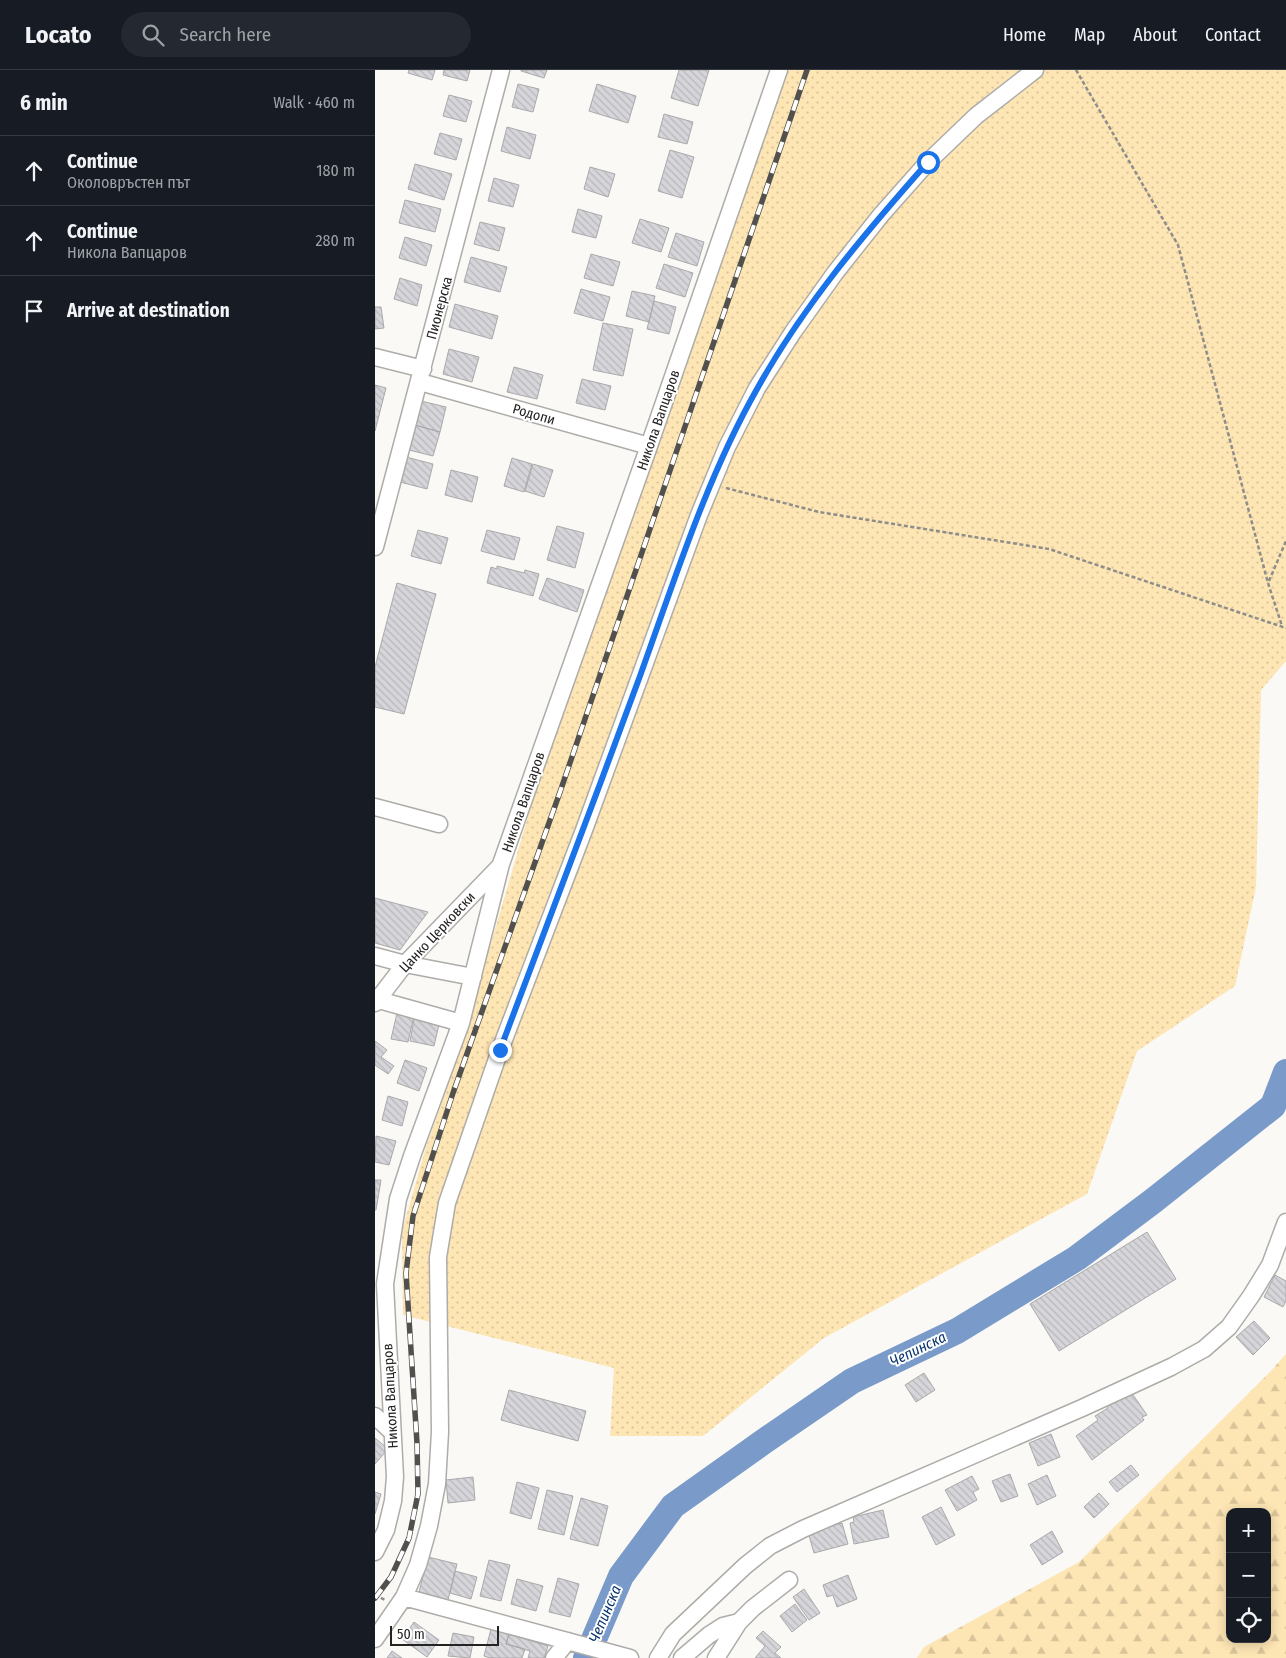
<!DOCTYPE html>
<html lang="en">
<head>
<meta charset="utf-8">
<style>
  body { margin:0; font-family:"Fira Sans Condensed",sans-serif; background:#242831; color:#f1f3f6 }
  .controls { position:absolute; right:15px; bottom:15px; display:grid; overflow:hidden; border-radius:10px; box-shadow:0 2px 12px #0003 }
  .controls button { width:45px; height:45px; display:grid; place-items:center; padding:0; border:0; border-bottom:1px solid #363941; background:#171b24; color:#f1f3f6; font:25px sans-serif }
  .scale { position:absolute; left:15px; bottom:12px; width:109px; box-sizing:border-box; padding-left:5px; border:2px solid #242322; border-top:0; font-size:14px; line-height:18px; white-space:nowrap; color:#242322; -webkit-text-stroke:4px #fff; paint-order:stroke }
  .stop { position:absolute; width:15px; height:15px; margin:-11px; border:4px solid #1a73e8; border-radius:50%; background:#fff }
  .stop.end { background:#1a73e8; border-color:#fff; box-shadow:0 1px 5px #0008 }
  .list { margin:0; padding:0; list-style:none }
  h2 { display:flex; justify-content:space-between; align-items:center; height:65px; margin:0; padding:0 20px; font-size:21px }
  h2 small { font-size:16px; font-weight:400; color:#9ea1a6 }
  .list li { display:grid; grid-template-columns:32px 1fr auto; gap:15px; align-items:center; box-sizing:border-box; height:70px; padding:0 20px; border-top:1px solid #363941 }
  .list b { display:block; font-size:19px; white-space:nowrap }
  .list p { margin:0; font-size:16px; white-space:nowrap; color:#9ea1a6 }
  .list em { font-size:16px; font-style:normal; color:#9ea1a6 }
  .icon { flex:none; width:28px; height:28px; fill:none; stroke:currentColor; stroke-width:2; stroke-linecap:round; stroke-linejoin:round }
  .map { position:relative; flex:none; width:911px; height:1588px; overflow:hidden }
  header { display:flex; align-items:center; gap:30px; box-sizing:border-box; height:70px; padding:0 25px; background:#171b24; border-bottom:1px solid #363941 }
  header strong { font-size:24px }
  nav { display:flex; gap:28px; margin-inline-start:auto; font-size:18px }
  .search { width:350px; height:45px; background:#242831; display:flex; align-items:center; gap:12px; box-sizing:border-box; padding:0 18px; border-radius:28px; color:#9ea1a6; font-size:19px }
  main { display:flex }
  aside { flex:1; background:#171b24 }
  .map>svg:first-child { display:block }
  .grass { fill:url(#grass-dots) }
  .forest { fill:url(#forest-firs); fill-rule:evenodd }
  .lines { fill:none; stroke-linecap:round; stroke-linejoin:round }
  .river { stroke:#7a9bca; stroke-width:26 }
  .building { fill:url(#building-back-hatch); stroke:#a9a9ac }
  .minor-casing { stroke:#aeaca9; stroke-width:19 }
  .path { stroke:#8e8d8a; stroke-width:2.5; stroke-dasharray:4 2.5; stroke-linecap:butt }
  .minor { stroke:#fff; stroke-width:16 }
  .rail-casing { stroke:#51504e; stroke-width:5.5 }
  .rail { stroke:#fff; stroke-width:4; stroke-dasharray:11; stroke-linecap:butt }
  .route { stroke:#1a73e8; stroke-width:6 }
  .labels { text-anchor:middle; stroke-width:4; stroke-linejoin:round; paint-order:stroke }
  .street-label { font-size:14px; fill:#242322; stroke:#fff }
  .water-label { font-size:15px; font-style:italic; fill:#08356e; stroke:#fff }
</style>
</head>
<body>
<header>
<strong>Locato</strong>
<div class="search"><svg class="icon" aria-label="search" viewBox="0 0 24 24"><circle cx="10" cy="10" r="6"/><path d="M15 15l6 6"/></svg>Search here</div>
<nav><a>Home</a><a>Map</a><a>About</a><a>Contact</a></nav>
</header>
<main>
<aside>
<h2>6 min<small>Walk · 460 m</small></h2>
<ul class="list">
<li><svg class="icon" aria-label="ahead" viewBox="0 0 24 24"><path d="M12 20V5M6 11l6-6 6 6"/></svg><div><b>Continue</b><p>Околовръстен път</p></div><em>180 m</em></li>
<li><svg class="icon" aria-label="ahead" viewBox="0 0 24 24"><path d="M12 20V5M6 11l6-6 6 6"/></svg><div><b>Continue</b><p>Никола Вапцаров</p></div><em>280 m</em></li>
<li><svg class="icon" aria-label="arrive" viewBox="0 0 24 24"><path d="M6 21V4h12l-3 4 3 4H6"/></svg><div><b>Arrive at destination</b></div></li>
</ul>
</aside>
<div class="map">
<svg width="911" height="1588" viewBox="0 0 911 1588">
  <defs>
    <pattern id="grass-dots" width="8" height="8" patternUnits="userSpaceOnUse" patternTransform="scale(1.25)"><rect width="8" height="8" fill="#fde5b4"/><path d="M2 2h.1M6 6h.1" fill="none" stroke="#d9c49a" stroke-width="1.8" stroke-linecap="round"/></pattern>
    <pattern id="forest-firs" width="22" height="20" patternUnits="userSpaceOnUse" patternTransform="scale(1.25)"><rect width="22" height="20" fill="#fde5b4"/><path d="M5 1l3.5 6h-7zM16 11l3.5 6h-7z" fill="#d9c49a"/></pattern>
    <pattern id="building-back-hatch" width="6" height="6" patternUnits="userSpaceOnUse" patternTransform="scale(1.25)"><rect width="6" height="6" fill="#d6d6da"/><path d="M-1 5l2 2M0 0l6 6M5-1l2 2" fill="none" stroke="#b8b7bb"/></pattern>
  </defs>
  <rect width="100%" height="100%" fill="#faf9f5"/>
  <!-- grass -->
  <path class="grass" d="M413,0H911V591L886,620L881,817L860,916L762,981L712,1124L449,1268L328,1366H235L239,1298L28,1245L27,1161L51,1077L80,996L157,733Z"/>
  <!-- forest -->
  <path class="forest" d="M911,1284V1588H542L549,1577L704,1492L894,1303ZM855,1442H892V1569H855Z"/>
  <g class="lines">
    <!-- river -->
    <path class="river" d="M211,1588L246,1506L298,1436L388,1372L477,1311L582,1261L702,1188L778,1131L898,1036L911,1002"/>
  </g>
  <!-- building -->
  <path class="building" d="M34,0H60L57,10L33,3Z
    M69,0H95L92,11L68,5Z
    M146,0H172L169,8L146,1Z
    M304,0H334L323,36L296,28Z
    M143,14L164,19L158,42L137,37Z
    M222,14L261,26L253,53L214,41Z
    M74,25L97,31L91,52L68,46Z
    M289,44L318,52L312,74L283,67Z
    M132,57L161,65L155,89L126,81Z
    M65,63L87,69L81,90L59,84Z
    M295,80L319,87L307,128L283,121Z
    M40,94L77,104L69,130L33,119Z
    M215,97L240,104L233,127L209,119Z
    M119,108L144,115L138,137L113,131Z
    M30,130L66,139L60,162L24,153Z
    M203,139L227,146L221,168L197,162Z
    M265,149L294,158L286,182L257,173Z
    M105,152L130,158L124,181L99,174Z
    M301,163L329,172L322,196L293,187Z
    M30,167L57,175L51,196L24,188Z
    M216,184L245,192L238,216L209,208Z
    M96,187L132,197L125,222L89,212Z
    M289,194L318,203L310,227L281,218Z
    M25,208L47,215L42,236L19,229Z
    M206,219L235,227L228,251L199,243Z
    M257,221L280,226L274,252L251,246Z
    M279,231L301,237L294,264L272,259Z
    M80,234L123,246L117,269L74,257Z
    M0,237H6L9,258L0,259Z
    M228,253L258,259L248,306L218,300Z
    M74,279L104,287L97,312L68,304Z
    M139,297L168,305L162,329L132,322Z
    M207,309L236,316L230,340L201,333Z
    M0,315L11,318L0,361Z
    M46,331L71,337L65,362L40,355Z
    M40,355L65,362L58,386L34,380Z
    M31,387L58,394L52,419L25,412Z
    M137,388L157,394L149,422L129,416Z
    M158,394L178,400L169,427L150,421Z
    M76,400L103,407L97,432L70,425Z
    M182,456L209,463L200,498L172,490Z
    M43,460L73,468L66,494L36,486Z
    M112,460L145,468L139,490L106,481Z
    M122,496L149,503L150,500L164,504L158,526L112,513L116,497L122,499Z
    M172,508L209,520L202,542L164,529Z
    M22,513L61,524L29,644L0,637V597Z
    M0,828L53,842L25,880L0,873Z
    M22,943L39,946L33,972L16,969Z
    M40,945L65,950L59,976L35,971Z
    M0,971L12,980L6,987L19,996L13,1004L0,995Z
    M30,990L52,998L44,1021L22,1013Z
    M13,1026L33,1032L27,1056L7,1050Z
    M1,1066L21,1071L14,1095L0,1092Z
    M0,1110H6L1,1140H0Z
    M772,1162L801,1209L684,1281L655,1234Z
    M900,1205L911,1211V1231L908,1237L889,1227Z
    M879,1251L895,1268L878,1285L861,1267Z
    M549,1303L560,1320L541,1332L530,1315Z
    M134,1320L211,1341L203,1371L126,1350Z
    M756,1322L772,1345L767,1347L769,1350L717,1390L701,1366L723,1350L720,1346L733,1338L731,1334Z
    M676,1364L685,1387L663,1396L654,1373Z
    M0,1368L13,1379L0,1394Z
    M756,1395L764,1405L742,1422L734,1412Z
    M635,1404L643,1426L626,1432L617,1411Z
    M672,1405L681,1426L662,1435L653,1414Z
    M597,1406L604,1419L598,1422L602,1430L582,1441L570,1420Z
    M98,1407L100,1430L73,1433L71,1410Z
    M142,1412L164,1418L156,1449L135,1443Z
    M172,1420L198,1426L189,1465L163,1459Z
    M0,1422L6,1424L0,1444Z
    M724,1423L734,1434L719,1448L709,1437Z
    M206,1428L233,1436L223,1476L195,1469Z
    M566,1437L580,1465L561,1475L547,1447Z
    M508,1440L514,1467L479,1474L475,1453L479,1452L478,1447Z
    M467,1453L473,1474L439,1483L433,1462Z
    M677,1461L688,1482L667,1495L655,1475Z
    M53,1487L82,1494L73,1530L44,1522Z
    M114,1490L135,1495L126,1531L105,1526Z
    M80,1501L102,1507L96,1529L75,1523Z
    M473,1505L482,1529L462,1537L458,1525L452,1527L448,1515Z
    M183,1508L204,1514L195,1547L174,1542Z
    M142,1509L168,1516L161,1541L136,1534Z
    M429,1519L445,1543L434,1550L418,1527Z
    M420,1534L432,1550L417,1562L405,1546Z
    M39,1552L64,1570L52,1587L27,1569Z
    M116,1559L134,1564L131,1574L150,1579L147,1588H115L109,1586Z
    M388,1561L406,1577L400,1583L406,1588H380L390,1576L381,1568Z
    M78,1563L99,1567L95,1588L73,1586Z
    M134,1564L173,1576L169,1588H153L155,1581L131,1574Z
    M17,1581L27,1588H12Z"/>
  <g class="lines">
    <defs>
      <path id="minor" d="M0,287L48,299
        M45,312L274,376
        M0,477L126,0
        M0,737L64,754
        M0,886L30,894L98,907
        M0,929L86,953
        M0,933L30,894L125,796
        M0,1346L17,1362
        M0,1482L11,1460L18,1431L20,1407L10,1214L23,1129L37,1086L86,953L126,794L274,376L404,0
        M29,1527L255,1588
        M364,1552L378,1538L414,1510
        M0,1569L29,1527L43,1495L54,1456L62,1414L65,1362L63,1187L72,1133L125,980L209,760L324,445L352,377L382,318L418,262L460,203L506,145L553,92L601,46L660,0
        M179,1588L193,1571
        M283,1588L298,1564L370,1496L395,1476L428,1459L707,1338L796,1297L829,1279L854,1257L876,1226L895,1195L911,1152
        M307,1588L334,1565L348,1556L364,1552L341,1588"/>
    </defs>
    <!-- minor casing -->
    <use href="#minor" class="minor-casing"/>
    <!-- path -->
    <path class="path" d="M701,0L803,175L893,513L907,556
      M351,418L444,442L674,479L911,558
      M894,511L911,471
      M0,1525L10,1530"/>
    <!-- minor -->
    <use href="#minor" class="minor"/>
    <defs>
      <path id="rail" d="M0,1528L16,1507L34,1468L43,1424L42,1373L31,1203L38,1146L78,1023L185,722L432,0"/>
    </defs>
    <!-- rail casing -->
    <use href="#rail" class="rail-casing"/>
    <!-- rail -->
    <use href="#rail" class="rail"/>
  </g>
  <g class="lines">
    <!-- route -->
    <path class="route" d="M125,980C172,856 219,731 265,606C300,509 331,409 382,319C428,236 490,163 553,92"/>
  </g>
  <g class="labels">
    <!-- street labels -->
    <g class="street-label">
      <text transform="translate(64 238) rotate(-75)" y="5">Пионерска</text>
      <text transform="translate(159 344) rotate(16)" y="5">Родопи</text>
      <text transform="translate(283 350) rotate(-71)" y="5">Никола Вапцаров</text>
      <text transform="translate(148 732) rotate(-71)" y="5">Никола Вапцаров</text>
      <text transform="translate(62 862) rotate(-47)" y="5">Цанко Церковски</text>
      <text transform="translate(15 1326) rotate(-93)" y="5">Никола Вапцаров</text>
    </g>
    <!-- water labels -->
    <g class="water-label">
      <text transform="translate(543 1279) rotate(-26)" y="5">Чепинска</text>
      <text transform="translate(230 1544) rotate(-67)" y="5">Чепинска</text>
    </g>
  </g>
</svg>
<div class="controls">
<button>+</button>
<button>−</button>
<button><svg class="icon" aria-label="locate" viewBox="0 0 24 24"><circle cx="12" cy="12" r="6"/><path d="M12 2v4M12 18v4M2 12h4M18 12h4"/></svg></button>
</div>
<div class="scale">50 m</div>
<div class="stop" style="left:553px;top:92px"></div>
<div class="stop end" style="left:125px;top:980px"></div>
</div>
</main>
</body>
</html>
